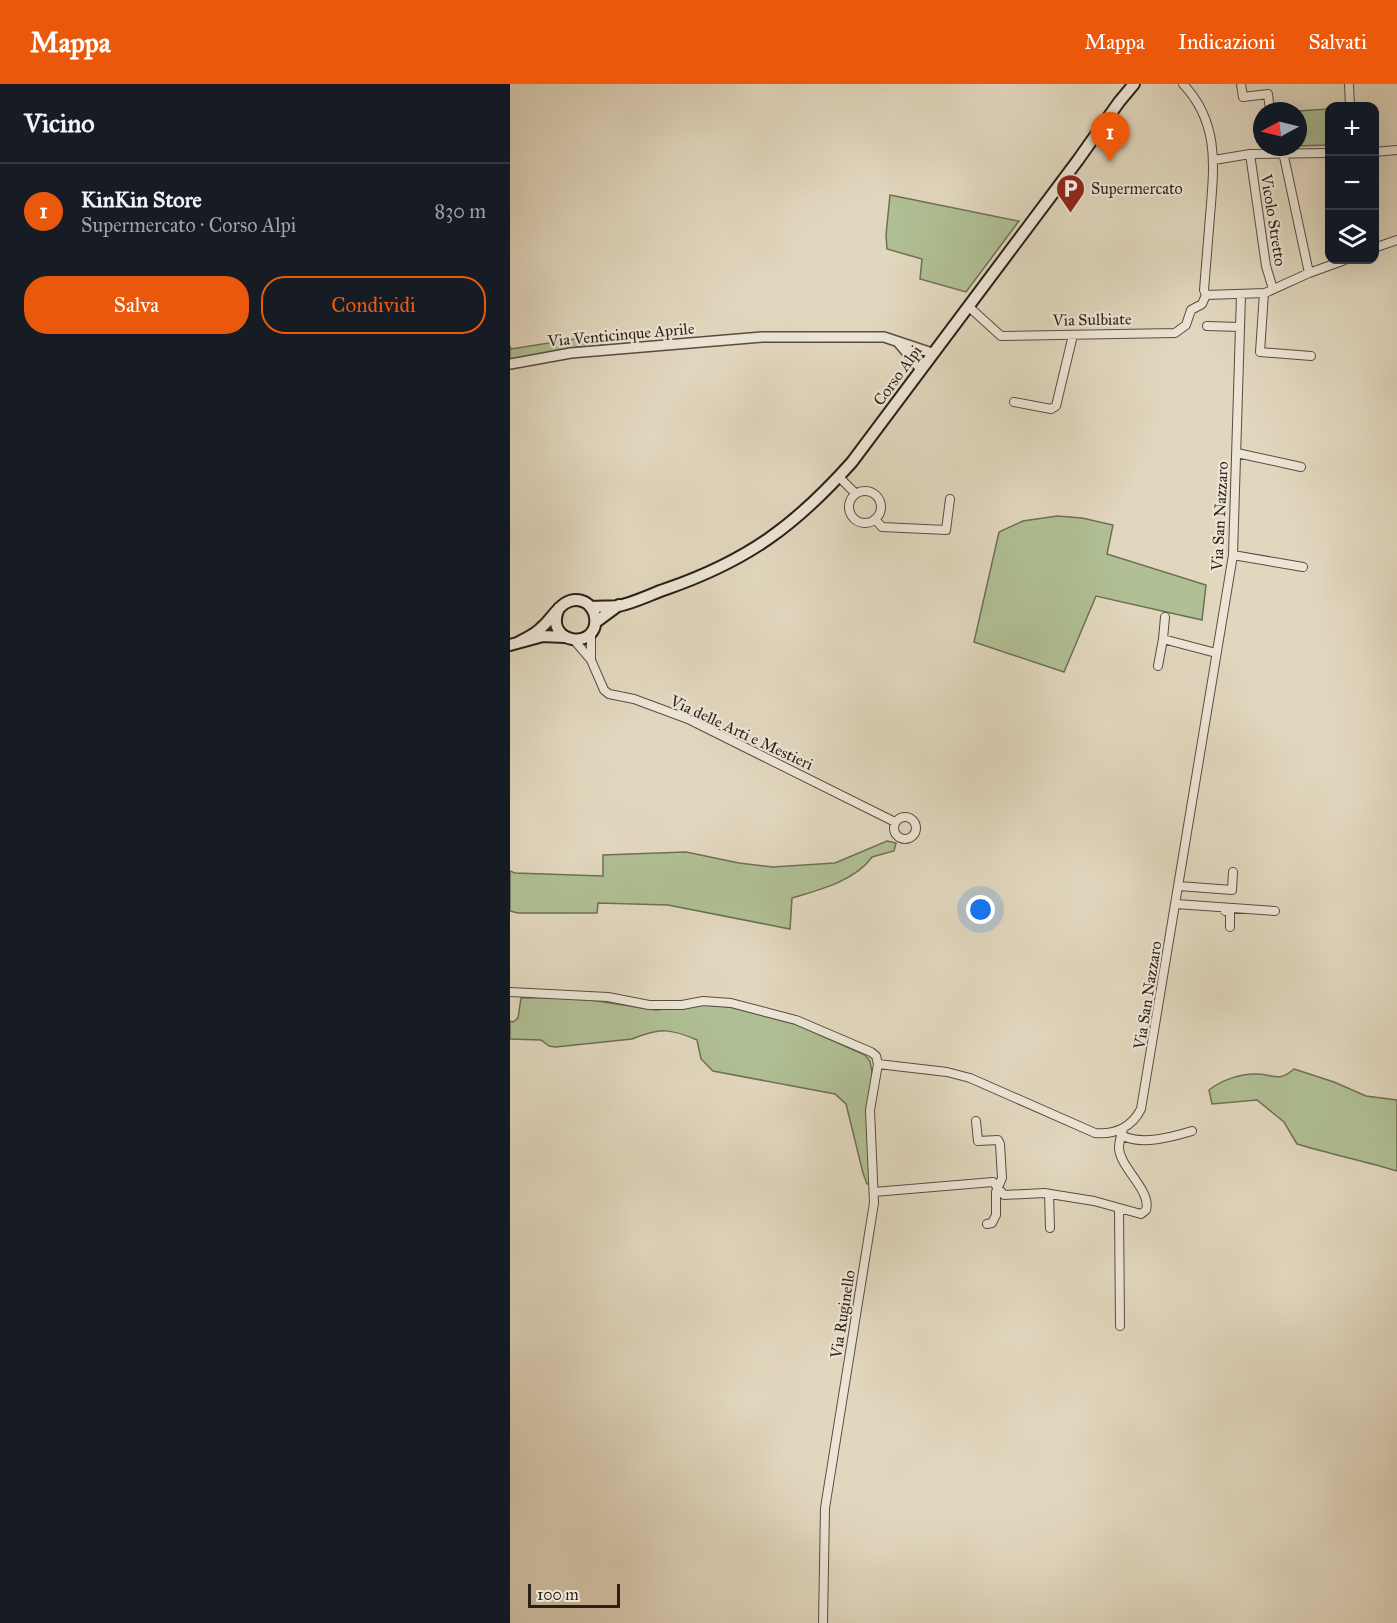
<!DOCTYPE html>
<html lang="it">
<head>
<meta charset="utf-8">
<style>
  body { margin:0; font-family:"IM FELL Great Primer",serif; background:#20242c; color:#f1f3f6 }
  .controls { position:absolute; right:18px; top:18px; display:grid; overflow:hidden; border-radius:12px; box-shadow:0 6px 24px #0002 }
  .controls button { width:54px; height:54px; display:grid; place-items:center; padding:0; border:0; border-bottom:2px solid #363941; background:#171b24; color:#f1f3f6; font:30px sans-serif }
  .compass { position:absolute; left:743px; top:18px; width:54px; height:54px; border-radius:50%; background:#171b24; box-shadow:0 6px 24px #0002; rotate:263deg }
  .scale { position:absolute; left:18px; bottom:15px; width:92px; box-sizing:border-box; padding-left:6px; border:3px solid #2b1f18; border-top:0; font-size:16px; line-height:21px; white-space:nowrap; color:#2b1f18; -webkit-text-stroke:4px #ece5d5; paint-order:stroke }
  .you { position:absolute; left:471px; top:826px; width:21px; height:21px; margin:-15px; border:4px solid #fff; border-radius:50%; background:#1a73e8; box-shadow:0 0 0 9px #1a73e833 }
  .badge { display:grid; place-items:center; width:39px; height:39px; border-radius:50%; background:#ea580c; color:#fff; font-size:20px; font-weight:700 }
  .pin { position:absolute; translate:-50% -50px; filter:drop-shadow(0 2px 3px #0008) }
  .pin::after { content:''; position:absolute; top:32px; width:21px; height:18px; background:inherit; clip-path:polygon(0 0,100% 0,50% 100%) }
  .list { margin:0; padding:0; list-style:none }
  h2 { display:flex; justify-content:space-between; align-items:center; height:78px; margin:0; padding:0 24px; font-size:26px }
  h2 small { font-size:20px; font-weight:400; color:#9ea1a6 }
  .list li { display:grid; grid-template-columns:39px 1fr auto; gap:18px; align-items:center; box-sizing:border-box; height:96px; padding:0 24px; border-top:2px solid #363941 }
  .list b { display:block; font-size:22px; white-space:nowrap }
  .list p { margin:0; font-size:20px; white-space:nowrap; color:#9ea1a6 }
  .list em { font-size:20px; font-style:normal; color:#9ea1a6 }
  .actions { display:flex; gap:12px; padding:18px 24px }
  .actions a { flex:1; padding:14px 0; border:2px solid #ea580c; border-radius:24px; text-align:center; font-size:21px; color:#ea580c }
  .actions .main { background:#ea580c; color:#fff }
  .icon { flex:none; width:33px; height:33px; fill:none; stroke:currentColor; stroke-width:2; stroke-linecap:round; stroke-linejoin:round }
  .map { position:relative; flex:none; width:887px; height:1539px; overflow:hidden }
  header { display:flex; align-items:center; gap:36px; box-sizing:border-box; height:84px; padding:0 30px; background:#ea580c; color:#fff }
  header strong { font-size:28px }
  nav { display:flex; gap:33px; margin-inline-start:auto; font-size:21px }
  main { display:flex }
  aside { flex:1; background:#171b24 }
  .map>svg:first-child { display:block }
  .green { fill:#b0bf94; stroke:#6e6f56; stroke-width:1.5 }
  .lines { fill:none; stroke-linecap:round; stroke-linejoin:round }
  .minor-casing { stroke:#584d42; stroke-width:10 }
  .tertiary-casing { stroke:#584d42; stroke-width:12 }
  .secondary-casing { stroke:#2b1f18; stroke-width:14 }
  .minor { stroke:#ece5d5; stroke-width:8 }
  .tertiary { stroke:#ece5d5; stroke-width:9 }
  .secondary { stroke:#ece5d5; stroke-width:10 }
  .labels { text-anchor:middle; stroke-width:4.5; stroke-linejoin:round; paint-order:stroke }
  .poi-label { font-size:16px; fill:#2b1f18; stroke:#ece5d5; text-anchor:start }
  .street-label { font-size:16px; fill:#2b1f18; stroke:#ece5d5 }
</style>
</head>
<body>
<header>
<strong>Mappa</strong>
<nav><a>Mappa</a><a>Indicazioni</a><a>Salvati</a></nav>
</header>
<main>
<aside>
<h2>Vicino<small></small></h2>
<ul class="list">
<li><span class="badge">1</span><div><b>KinKin Store</b><p>Supermercato · Corso Alpi</p></div><em>830 m</em></li>
</ul>
<div class="actions"><a class="main">Salva</a><a>Condividi</a></div>
</aside>
<div class="map">
<svg width="887" height="1539" viewBox="0 0 887 1539">
  <rect width="100%" height="100%" fill="#e1d7be"/>
  <filter id="stains"><feTurbulence type="fractalNoise" baseFrequency=".00333" numOctaves="4"/><feColorMatrix values="0 0 0 0 .2 0 0 0 0 .09 0 0 0 0 .02 0 0 0 .5 -.17"/></filter>
  <radialGradient id="worn" r=".72"><stop offset=".6" stop-color="#630" stop-opacity="0"/><stop offset="1" stop-color="#630" stop-opacity=".3"/></radialGradient>
  <!-- green -->
  <path class="green" d="M819,25V61L788,62V27Z
    M380,111L508,137H509L456,208L410,195L412,175L377,165L376,151Z
    M90,251L92,261L86,263H68L0,276V262L1,265Z
    M547,432L572,434L603,441L597,470L696,501L692,536L586,512L554,588L464,558L489,448L513,437Z
    M377,757L386,759L384,767L362,773C345,797 309,806 282,814L280,845L158,821L88,819L87,829H8L0,827V787L5,789L93,792V771L176,768L229,779L263,783L325,779Z
    M61,913L146,926L193,921L220,923L285,940L355,971L360,977L362,988L361,1100H357L353,1089L336,1020L325,1010L203,987L191,975L187,956C160,944 150,944 122,955L46,963L39,962L31,956L0,955V937L3,938L8,934L11,914Z
    M784,985L824,998L856,1012L887,1016V1087C854,1077 820,1070 787,1060L774,1038L747,1016L702,1020L699,1006C712,996 731,989 748,990C765,991 769,998 784,985Z"/>
  <g class="lines">
    <defs>
      <path id="minor" d="M673,0C710,39 704,83 700,132C698,157 696,181 694,206L696,211
        M731,0L733,13L758,10L760,27
        M839,0L840,22
        M773,68L799,189
        M864,68L887,66
        M740,70L756,182L763,205
        M704,76L740,70L820,69
        M864,164L887,156
        M754,209L750,268L801,272
        M696,211L755,209L799,189L835,176
        M458,222L491,252L665,249L676,241L681,226L692,220L696,211
        M697,242L730,243
        M504,318L541,325L546,322L563,251
        M727,369L791,383
        M329,393L346,410
        M339 423a16 16 0 1 1 32 0a16 16 0 1 1-32 0Z
        M365,435L372,443L436,446L440,415
        M723,471L793,483
        M655,533L653,555L706,569
        M81,549V576
        M64,556L81,576L94,606L99,610L124,615L178,635L385,738
        M648,582L653,555
        M384 744a11 11 0 1 1 22 0a11 11 0 1 1-22 0Z
        M669,802L722,806L723,788
        M666,820L765,827
        M715,827H720V843
        M0,908L98,913L139,921H172L193,917L221,919L286,936L361,968L366,972L368,980
        M368,980L437,988L460,994L585,1049C605,1051 622,1043 631,1025L723,471L731,211
        M466,1037L468,1057L488,1056L490,1060L492,1094L486,1108V1131L482,1139L477,1140
        M611,1051C631,1062 662,1053 682,1047
        M364,1108L483,1098L494,1111L534,1109L584,1117L631,1130L636,1126C642,1107 610,1084 609,1064C609,1058 611,1051 613,1045
        M539,1110L540,1144
        M609,1125L610,1242
        M313,1539L315,1424L364,1119L360,1026L368,980"/>
      <path id="tertiary" d="M388,258L410,284
        M0,280L61,269L252,253H374L422,269"/>
      <path id="secondary" d="M81,523C90,522 100,523 108,522C124,519 141,510 156,505C237,477 285,442 342,378L568,76L609,18L624,0
        M86,538L109,521
        M9,558C16,554 26,550 32,543C44,533 53,511 72,517C79,519 84,526 85,533C90,567 32,561 49,524
        M0,561L33,552L54,553"/>
    </defs>
    <!-- minor casing -->
    <use href="#minor" class="minor-casing"/>
    <!-- tertiary casing -->
    <use href="#tertiary" class="tertiary-casing"/>
    <!-- secondary casing -->
    <use href="#secondary" class="secondary-casing"/>
    <!-- minor -->
    <use href="#minor" class="minor"/>
    <!-- tertiary -->
    <use href="#tertiary" class="tertiary"/>
    <!-- secondary -->
    <use href="#secondary" class="secondary"/>
  </g>
  <!-- icons -->
  <defs>
    <symbol id="parking-pin" viewBox="-11 -11 22 30"><path d="M0 17L-7.5 6A9.5 9.5 0 1 1 7.5 6Z" fill="#8f2418" stroke="#ece5d5"/><path d="M-3.5-5.5H1a3.5 3.5 0 0 1 0 7H-1V5.5H-3.5ZM-1-3.4V-.6H.8a1.4 1.4 0 0 0 0-2.8Z" fill="#fff"/></symbol>
  </defs>
  <g fill-rule="evenodd">
    <use href="#parking-pin" x="544" y="88" width="33" height="45"/>
  </g>
  <g class="labels">
    <!-- poi labels -->
    <g class="poi-label">
      <text x="581" y="110">Supermercato</text>
    </g>
    <!-- street labels -->
    <g class="street-label">
      <text transform="translate(764 136) rotate(81)" y="6">Vicolo Stretto</text>
      <text transform="translate(582 235) rotate(-1)" y="6">Via Sulbiate</text>
      <text transform="translate(111 250) rotate(-5)" y="6">Via Venticinque Aprile</text>
      <text transform="translate(387 291) rotate(-54)" y="6">Corso Alpi</text>
      <text transform="translate(709 432) rotate(-87)" y="6">Via San Nazzaro</text>
      <text transform="translate(232 648) rotate(25)" y="6">Via delle Arti e Mestieri</text>
      <text transform="translate(637 911) rotate(-81)" y="6">Via San Nazzaro</text>
      <text transform="translate(332 1230) rotate(-81)" y="6">Via Ruginello</text>
    </g>
  </g>
  <rect width="100%" height="100%" filter="url(#stains)"/>
  <rect width="100%" height="100%" fill="url(#worn)"/>
</svg>
<div class="controls">
<button>+</button>
<button>−</button>
<button><svg class="icon" aria-label="layers" viewBox="0 0 24 24"><path d="M12 4l9 5-9 5-9-5zM3 14l9 5 9-5"/></svg></button>
</div>
<svg class="compass" viewBox="-18 -18 36 36"><path d="M0-13l5 13h-10z" fill="#e53935"/><path d="M0 13l5-13h-10z" fill="#9ea1a6"/></svg>
<div class="scale">100 m</div>
<div class="you"></div>
<div class="pin badge" style="left:600px;top:78px">1</div>
</div>
</main>
</body>
</html>
